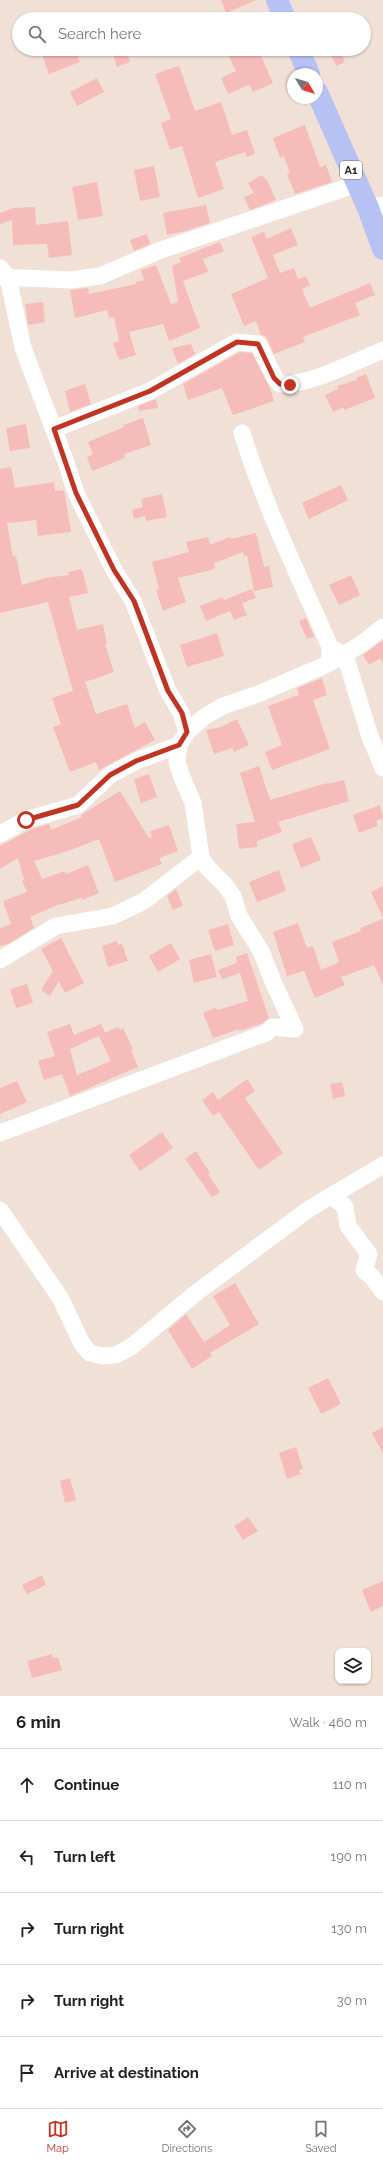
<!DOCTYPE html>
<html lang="en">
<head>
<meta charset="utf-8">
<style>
  body { margin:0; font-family:Raleway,sans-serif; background:#f2f2f2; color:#202124 }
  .controls { position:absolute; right:12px; bottom:12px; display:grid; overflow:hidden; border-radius:8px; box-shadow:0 1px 3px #0004 }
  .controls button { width:36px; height:36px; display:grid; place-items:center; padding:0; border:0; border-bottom:1px solid #e0e0e0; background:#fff; color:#202124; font:20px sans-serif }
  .compass { position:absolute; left:287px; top:68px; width:36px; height:36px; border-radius:50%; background:#fff; box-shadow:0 1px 3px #0004; rotate:128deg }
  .stop { position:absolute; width:12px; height:12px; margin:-9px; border:3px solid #c03423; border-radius:50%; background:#fff }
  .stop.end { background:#c03423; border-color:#fff; box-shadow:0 1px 4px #0008 }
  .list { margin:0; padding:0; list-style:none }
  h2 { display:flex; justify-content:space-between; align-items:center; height:52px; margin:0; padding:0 16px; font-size:17px }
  h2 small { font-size:13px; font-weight:400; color:#757577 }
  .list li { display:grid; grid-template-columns:26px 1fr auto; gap:12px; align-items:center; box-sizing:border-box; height:72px; padding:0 16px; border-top:1px solid #e0e0e0 }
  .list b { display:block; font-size:15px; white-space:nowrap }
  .list em { font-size:13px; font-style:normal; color:#757577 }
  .icon { flex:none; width:22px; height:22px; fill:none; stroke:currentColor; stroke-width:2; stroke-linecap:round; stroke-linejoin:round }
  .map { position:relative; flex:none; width:383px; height:1696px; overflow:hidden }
  .search { position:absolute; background:#fff; box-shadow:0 1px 3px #0004; left:12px; right:12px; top:12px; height:44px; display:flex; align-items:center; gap:10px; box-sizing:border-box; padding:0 14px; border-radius:22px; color:#757577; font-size:15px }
  .sheet { height:412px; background:#fff }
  nav { display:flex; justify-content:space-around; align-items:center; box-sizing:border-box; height:56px; border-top:1px solid #e0e0e0; background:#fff; font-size:11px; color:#757577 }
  nav a { display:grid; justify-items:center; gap:2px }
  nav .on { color:#c03423 }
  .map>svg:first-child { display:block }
  .building { fill:#f6bcb9; fill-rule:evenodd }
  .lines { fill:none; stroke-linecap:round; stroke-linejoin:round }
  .minor { stroke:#fff; stroke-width:17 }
  .highway { stroke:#b7c1f3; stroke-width:22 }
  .route { stroke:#c03423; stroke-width:5 }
  .labels { text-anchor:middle; stroke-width:3; stroke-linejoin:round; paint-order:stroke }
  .shield { fill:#fff; stroke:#6c6865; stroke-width:1 }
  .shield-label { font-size:11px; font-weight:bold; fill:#2d2723 }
</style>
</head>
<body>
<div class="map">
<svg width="383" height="1696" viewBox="0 0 383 1696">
  <rect width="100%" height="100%" fill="#f1e0d6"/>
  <!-- building -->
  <path class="building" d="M221,0H256L226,13Z
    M40,49H57V54L75,49L80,62L49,74Z
    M111,49H126L130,62L117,67Z
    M225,49H258L273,83L253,92L249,85L228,94L221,78L236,71Z
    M328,49H339L345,62L336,66Z
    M179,66L195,111L221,102L232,135L247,130L255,154L247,157L245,152L215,162L224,189L198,198L182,146L170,150L161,123L171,119L155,74Z
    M97,78L104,92L77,106L70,92Z
    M305,125L320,167L326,165L332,182L295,194L287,174L290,173L284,156L280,158L273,138Z
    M154,166L160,197L140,201L134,170Z
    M262,175L268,182L276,200L250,210L244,197L254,193L248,183Z
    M97,182L103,216L78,220L72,187Z
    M206,205L210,223L185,231L167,235L163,213Z
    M35,207L36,225L68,221L72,255L49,258L47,244L13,245L12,220L0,224V213L13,208Z
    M291,228L298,245L273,255L280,273L294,268L298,279L306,276L310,285L302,289L310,308L370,283L375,295L355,303L360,315L303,337L305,342L274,354L266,336L261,335L256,321L244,326L231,294L268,278L251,237L264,232L267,239Z
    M147,234L150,244L134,251L130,240Z
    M220,242L224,251L203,259L208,272L183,281L200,328L169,341L163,324L129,332L136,355L119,360L113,343L119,341L114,317L109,318L107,310L75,318L70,290L88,288L89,294L136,284V282L144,280L141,270L156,265L171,304L178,302L172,266L181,262L179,258Z
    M43,302L45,322L28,325L25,304Z
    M191,344L195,354L178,364L172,348Z
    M240,352L252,353L270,388L274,401L233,415L222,388L188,400L183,384Z
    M366,374L375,398L357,405L344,410V407L333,412L325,395L338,389L337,386L357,380L356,378Z
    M85,384L91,404L70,412L65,391Z
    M156,399L158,408L139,411L138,406Z
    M143,418L151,445L124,454L125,458L92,471L87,457L93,454L88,442L124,427L123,425Z
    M26,424L30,448L10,451L6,428Z
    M11,467L15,488L54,482L55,491L64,490L71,532L38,536L36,520L7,523L13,557L16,556L22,585L45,578L69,575L68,572L82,569L88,593L69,597L77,630L103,624L107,644H105L114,672L85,682L96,714L127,704L135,728L145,722L155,740L99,770L96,762L70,772L53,727L61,724L52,698L73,691L48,602L0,613V469Z
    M341,485L348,500L309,519L302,503Z
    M162,494L167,517L146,521L145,516L134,519L132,510L143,507L141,499Z
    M256,533L264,567L269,566L273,587L254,591L247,555L244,556L243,552L214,563L215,569L178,578L186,602L163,611L156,590L159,589L152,562L189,552L186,542L208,537L210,545L230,537L231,539Z
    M351,575L360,595L339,605L329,585Z
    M252,589L256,598L242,603L247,615L234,620L230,611L206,621L200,606L223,597L224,600Z
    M306,618L314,636L307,639L299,621Z
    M217,633L224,656L187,667L180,645Z
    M383,640V663L380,658L369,665L363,655Z
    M322,678L327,695L313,700L330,749L272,770L265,752L282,745L268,706L299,695L297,688Z
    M237,719L249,745L234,752L232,748L214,754L206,730L221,727Z
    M259,766L270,800L327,783L328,784L344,780L349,801L278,822L282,832L257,841V847L239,849L236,824L255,822L240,773Z
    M149,774L157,797L141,803L134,779Z
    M120,791L149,838L152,837L150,831L169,825L178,851L159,858L162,864L115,882L99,839L68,851L34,861L42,879L65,871L66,874L88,865L99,893L82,900L81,898L55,906L30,917L34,928L8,944L0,946V928L11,924L3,901L27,892L22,881L24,880L18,858L0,869V846L32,829L49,824L51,830L82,817L81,815Z
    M380,805L383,818L376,821L378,826L359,833L353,815Z
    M311,837L321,860L301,868L292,844Z
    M279,870L286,891L257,902L249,882Z
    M383,886V918L371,892Z
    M176,889L183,906L173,910L167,896Z
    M383,919V985L374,965L341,977L345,985L315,998L304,971L287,976L273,932L298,923L307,948L313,946L321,970L339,962L332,942L361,931L360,928Z
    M228,924L234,945L215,951L208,930Z
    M61,938L84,983L65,993L59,981L50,996L41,990L53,971L41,949Z
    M117,941L118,945L122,944L128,961L108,967L102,946Z
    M171,943L180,959L158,972L149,956Z
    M247,953L269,1018L261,1024L239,1031V1029L213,1038L203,1013L216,1007L217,1010L248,1001L240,973L222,979L218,970L237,963L236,957Z
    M211,954L217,977L194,983L189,960Z
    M27,984L33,1003L16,1008L10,989Z
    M70,1024L74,1035L101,1024L105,1033L118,1027L120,1030L123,1028L133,1049L131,1050L138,1067L70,1096L62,1074L44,1080L38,1061L55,1056L47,1032ZM99,1036L111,1061L77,1075L70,1049Z
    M247,1079L255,1091L245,1098L283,1153L259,1170L219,1112L213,1116L202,1100L213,1092L218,1100Z
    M17,1081L27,1102L0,1114V1088Z
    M342,1082L345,1096L333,1099L330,1084Z
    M162,1132L173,1148L140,1171L129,1155Z
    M196,1151L210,1173L208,1174L220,1192L212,1197L185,1159Z
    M235,1283L259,1324L210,1353L212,1356L192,1369L168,1330L186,1314L204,1342L230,1325L213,1296Z
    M328,1378L341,1404L321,1414L308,1388Z
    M383,1427V1454L372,1433Z
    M296,1447L303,1469L299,1470L301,1474L287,1479L279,1453Z
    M70,1478L76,1500L65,1503L60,1481Z
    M248,1517L258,1531L243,1540L234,1526Z
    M42,1575L46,1585L27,1594L22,1585Z
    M383,1581V1606L371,1612L362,1590Z
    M52,1654L53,1658L58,1657L62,1670L32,1678L27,1661Z"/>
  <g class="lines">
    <!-- minor -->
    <path class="minor" d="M368,208L383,205
      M0,268L8,277L23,348L66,462L76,493L114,570L133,601L168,691L181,713L187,732
      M0,277L71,280L100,276L161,250L357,184
      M54,429L150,391L237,342L258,344L275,378L280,384C308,386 356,361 383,350
      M242,433C265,507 299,576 330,647V663
      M335,650L345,655L370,737L383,768
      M0,834L26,820L78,805L110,775L136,761L179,745
      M0,960L56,926L113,916L144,901L201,857
      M0,1133L266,1033L273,1027L295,1029L274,984L261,951L239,916L233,896L225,885L206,866L201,857L193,803L181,775L177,761L179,745L187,732L204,717L223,706L258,694L330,663L363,643L383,627
      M332,1196L345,1207L348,1226L369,1254L364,1270L372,1277L383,1292
      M0,1210L61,1299L82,1344L90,1353L103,1356L116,1355L131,1347L196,1293L309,1209L383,1165"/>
    <!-- highway -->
    <path class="highway" d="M277,0L285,19
      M298,49L309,74
      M317,92L368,208L383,249"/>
  </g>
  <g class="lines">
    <!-- route -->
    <path class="route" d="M26,820L78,805L110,775L136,761L179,745L187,732L182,713L168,691L134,601L114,570L76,493L54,429L150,391L237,342L258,344L274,378L280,384L290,385"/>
  </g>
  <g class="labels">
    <!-- shield labels -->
    <rect class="shield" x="340" y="161" width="22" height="18" rx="3"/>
    <g class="shield-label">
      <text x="351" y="174">A1</text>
    </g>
  </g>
</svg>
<div class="controls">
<button><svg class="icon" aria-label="layers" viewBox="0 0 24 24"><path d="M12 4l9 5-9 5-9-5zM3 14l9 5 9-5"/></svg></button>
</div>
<svg class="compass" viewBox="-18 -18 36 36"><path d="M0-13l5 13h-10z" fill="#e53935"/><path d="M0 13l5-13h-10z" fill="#757577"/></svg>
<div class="stop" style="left:26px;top:820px"></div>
<div class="stop end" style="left:290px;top:385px"></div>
<div class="search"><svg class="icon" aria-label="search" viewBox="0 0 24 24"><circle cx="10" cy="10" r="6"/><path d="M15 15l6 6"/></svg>Search here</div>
</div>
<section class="sheet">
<h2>6 min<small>Walk · 460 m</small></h2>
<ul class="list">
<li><svg class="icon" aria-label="ahead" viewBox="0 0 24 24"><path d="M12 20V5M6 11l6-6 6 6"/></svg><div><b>Continue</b></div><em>110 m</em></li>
<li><svg class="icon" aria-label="left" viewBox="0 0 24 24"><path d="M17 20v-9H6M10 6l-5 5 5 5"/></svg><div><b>Turn left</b></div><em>190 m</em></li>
<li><svg class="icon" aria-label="right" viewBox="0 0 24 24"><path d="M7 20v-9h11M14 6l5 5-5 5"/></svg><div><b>Turn right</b></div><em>130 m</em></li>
<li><svg class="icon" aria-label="right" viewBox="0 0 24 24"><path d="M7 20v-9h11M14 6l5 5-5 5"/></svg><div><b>Turn right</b></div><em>30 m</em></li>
<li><svg class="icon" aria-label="arrive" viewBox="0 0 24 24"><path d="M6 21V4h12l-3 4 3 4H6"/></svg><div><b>Arrive at destination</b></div></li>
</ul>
</section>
<nav>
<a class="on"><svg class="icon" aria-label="map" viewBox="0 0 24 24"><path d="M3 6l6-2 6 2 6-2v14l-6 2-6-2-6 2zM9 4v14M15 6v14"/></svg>Map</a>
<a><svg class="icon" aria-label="directions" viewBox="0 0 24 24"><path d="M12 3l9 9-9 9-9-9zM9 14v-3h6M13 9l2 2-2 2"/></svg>Directions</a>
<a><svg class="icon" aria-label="saved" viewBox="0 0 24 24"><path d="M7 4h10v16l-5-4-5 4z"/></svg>Saved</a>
</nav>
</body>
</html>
